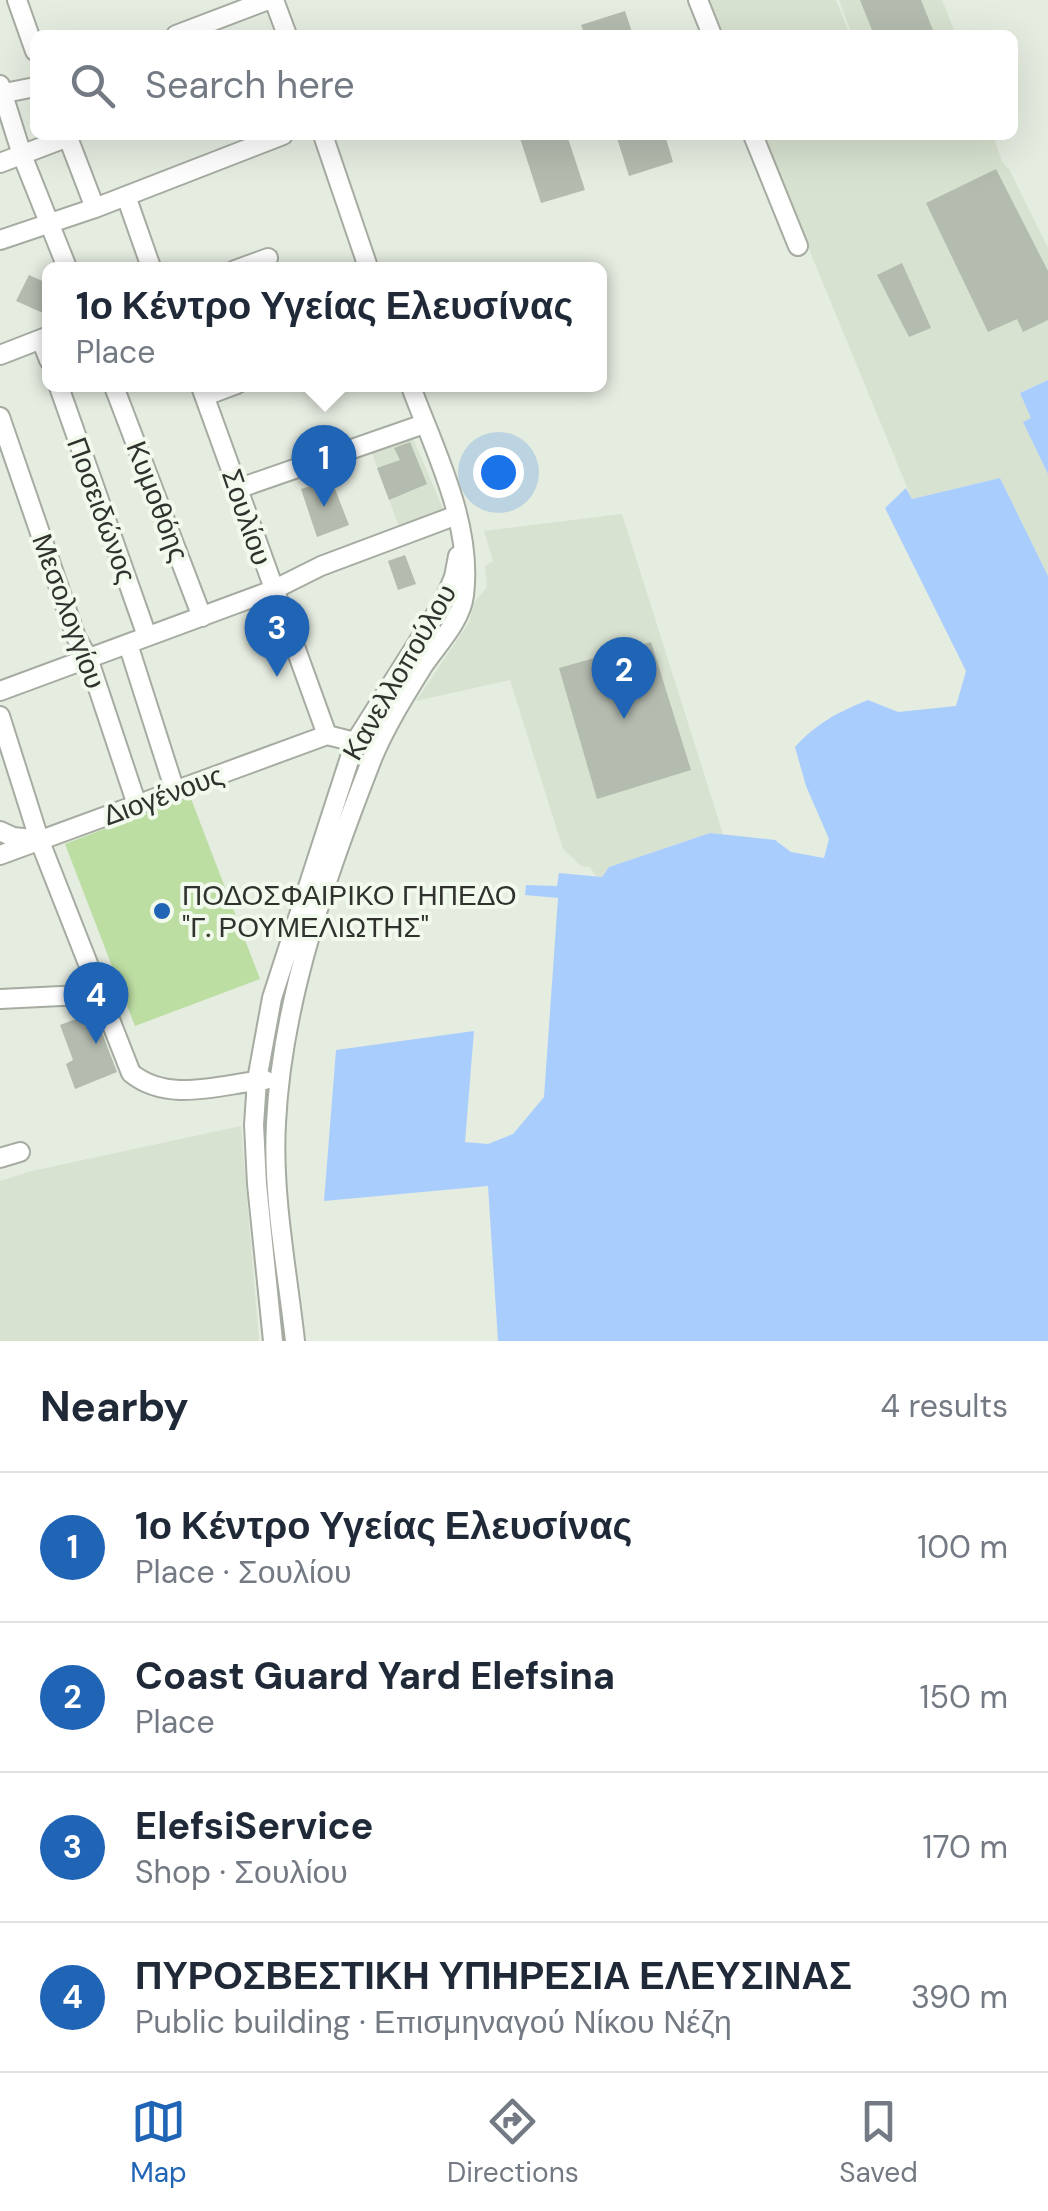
<!DOCTYPE html>
<html lang="en">
<head>
<meta charset="utf-8">
<style>
  body { margin:0; font-family:"DM Sans",sans-serif; background:#f2f2f3; color:#1f2937 }
  .you { position:absolute; left:498px; top:472px; width:35px; height:35px; margin:-25px; border:8px solid #fff; border-radius:50%; background:#1a73e8; box-shadow:0 0 0 15px #1a73e833 }
  .badge { display:grid; place-items:center; width:65px; height:65px; border-radius:50%; background:#2064b5; color:#fff; font-size:32px; font-weight:700 }
  .pin { position:absolute; translate:-50% -82px; filter:drop-shadow(0 2px 5px #0008) }
  .pin::after { content:''; position:absolute; top:52px; width:35px; height:30px; background:inherit; clip-path:polygon(0 0,100% 0,50% 100%) }
  .popup { position:absolute; left:42px; top:262px; width:565px; height:130px; box-sizing:border-box; display:grid; place-content:center; border-radius:15px; background:#fff; filter:drop-shadow(0 2px 8px #0005); font-size:32px; white-space:nowrap; color:#747a83 }
  .popup b { font-size:38px; color:#1f2937 }
  .popup::after { content:''; position:absolute; left:50%; top:100%; margin-left:-20px; border:20px solid transparent; border-top-color:#fff }
  .list { margin:0; padding:0; list-style:none }
  h2 { display:flex; justify-content:space-between; align-items:center; height:130px; margin:0; padding:0 40px; font-size:42px }
  h2 small { font-size:32px; font-weight:400; color:#747a83 }
  .list li { display:grid; grid-template-columns:65px 1fr auto; gap:30px; align-items:center; box-sizing:border-box; height:150px; padding:0 40px; border-top:2px solid #e0e1e3 }
  .list b { display:block; font-size:38px; white-space:nowrap }
  .list p { margin:0; font-size:32px; white-space:nowrap; color:#747a83 }
  .list em { font-size:32px; font-style:normal; color:#747a83 }
  .icon { flex:none; width:55px; height:55px; fill:none; stroke:currentColor; stroke-width:2; stroke-linecap:round; stroke-linejoin:round }
  .map { position:relative; flex:none; width:1048px; height:1341px; overflow:hidden }
  .search { position:absolute; background:#fff; box-shadow:0 10px 40px #0002; left:30px; right:30px; top:30px; height:110px; display:flex; align-items:center; gap:25px; box-sizing:border-box; padding:0 35px; border-radius:15px; color:#747a83; font-size:38px }
  .sheet { height:730px; background:#fff }
  nav { display:flex; justify-content:space-around; align-items:center; box-sizing:border-box; height:140px; border-top:2px solid #e0e1e3; background:#fff; font-size:28px; color:#747a83 }
  nav a { display:grid; justify-items:center; gap:5px }
  nav .on { color:#2064b5 }
  .map>svg:first-child { display:block }
  .built { fill:#d8e2d0 }
  .green { fill:#bddea3 }
  .water { fill:#a9cefe }
  .building { fill:#b4bbaf }
  .lines { fill:none; stroke-linecap:round; stroke-linejoin:round }
  .minor-casing { stroke:#a6aca1; stroke-width:22 }
  .minor { stroke:#fff; stroke-width:18 }
  .poi-dot { fill:#2064b5; stroke:#f2f9ed; stroke-width:4 }
  .labels { text-anchor:middle; stroke-width:8; stroke-linejoin:round; paint-order:stroke }
  .street-label { font-size:28px; fill:#30322e; stroke:#f2f9ed }
  .poi-label { font-size:28px; fill:#30322e; stroke:#f2f9ed; text-anchor:start }
</style>
</head>
<body>
<div class="map">
<svg width="1048" height="1341" viewBox="0 0 1048 1341">
  <rect width="100%" height="100%" fill="#e5ece0"/>
  <!-- built -->
  <path class="built" d="M707,0H836L850,35H722Z
    M839,0H942L956,35H852Z
    M762,135H993L1002,162L1009,169L1048,248V380L1020,393L1048,453V576L1000,478L912,499Z
    M409,429L445,513L400,529L368,442Z
    M622,514L723,834L710,833L609,867L602,877L596,876L590,867L581,866L563,849L510,680L416,701L470,621L472,605L487,587L485,566L493,561L484,531Z
    M241,1126L259,1341H0V1181L32,1171Z"/>
  <!-- green -->
  <path class="green" d="M190,796L260,979L135,1026L65,844Z"/>
  <!-- water -->
  <path class="water" d="M1048,380V474L1023,422L1031,418L1020,393Z
    M1000,478L1048,576V1341H498L488,1186L324,1201L336,1050L474,1031L465,1142L488,1144L513,1134L544,1097L558,898L525,895L526,885L557,886L559,873L602,877L609,867L710,833L775,840L791,852L824,858L829,839L806,786L795,747C817,723 838,712 868,700L898,712L956,706L966,671L885,508L906,488L912,499Z"/>
  <!-- building -->
  <path class="building" d="M860,0H921L935,35H874Z
    M625,11L633,35H585L581,25Z
    M519,135H567L585,190L541,203Z
    M616,135H665L673,162L629,176Z
    M996,169L1048,271V320L1023,332L1017,319L988,332L926,203Z
    M902,263L931,328L909,337L877,275Z
    M29,275L49,284V300L43,313L16,301Z
    M410,442L427,484L389,500L377,468L400,460L394,448Z
    M331,479L349,525L317,537L301,489Z
    M405,555L416,584L398,590L388,561Z
    M651,642L691,770L597,799L559,668Z
    M94,1012L117,1072L75,1089L66,1064L73,1060L60,1025Z"/>
  <g class="lines">
    <defs>
      <path id="minor" d="M17,0L35,51
        M274,0L287,35
        M698,0L712,35
        M176,35L268,0
        M0,85L22,155L68,270
        M0,94L35,87
        M67,135L95,208
        M323,135L369,270
        M753,135L798,246
        M0,163L68,137
        M126,196L152,270
        M0,240L95,208L283,135
        M235,270L268,258
        M41,339L49,360
        M0,355L49,336
        M58,384L147,636
        M113,384L202,617
        M200,384L327,735L355,742
        M205,396L237,384
        M0,417L76,637L88,658L137,805
        M237,489L424,424
        M128,644L175,791
        M0,691L273,590L321,566L457,515
        M0,716L39,839L131,1073C169,1104 221,1084 265,1080
        M0,831L13,837L33,839
        M0,855L327,735
        M0,999L102,994
        M0,1158L20,1152
        M273,1341L257,1184L254,1125L257,1080L272,998L355,742L444,601L454,577L458,556
        M295,1341C287,1269 272,1195 276,1123C282,999 327,874 372,759C385,727 405,695 423,666C438,644 461,621 464,595C473,523 434,450 410,384"/>
    </defs>
    <!-- minor casing -->
    <use href="#minor" class="minor-casing"/>
    <!-- minor -->
    <use href="#minor" class="minor"/>
  </g>
  <!-- markers -->
  <circle class="poi-dot" cx="162" cy="911" r="10"/>
  <g class="labels">
    <!-- street labels -->
    <g class="street-label">
      <text transform="translate(158 501) rotate(69)" y="10">Κυμοθόης</text>
      <text transform="translate(102 510) rotate(70)" y="10">Ποσειδώνος</text>
      <text transform="translate(247 517) rotate(71)" y="10">Σουλίου</text>
      <text transform="translate(69 611) rotate(70)" y="10">Μεσολογγίου</text>
      <text transform="translate(399 672) rotate(-60)" y="10">Κανελλοπούλου</text>
      <text transform="translate(163 795) rotate(-20)" y="10">Διογένους</text>
    </g>
    <!-- poi labels -->
    <g class="poi-label">
      <text x="182" y="905">ΠΟΔΟΣΦΑΙΡΙΚΟ ΓΗΠΕΔΟ<tspan x="182" dy="32">"Γ. ΡΟΥΜΕΛΙΩΤΗΣ"</tspan></text>
    </g>
  </g>
</svg>
<div class="you"></div>
<div class="pin badge" style="left:324px;top:507px">1</div>
<div class="popup"><b>1ο Κέντρο Υγείας Ελευσίνας</b>Place</div>
<div class="pin badge" style="left:624px;top:719px">2</div>
<div class="pin badge" style="left:277px;top:677px">3</div>
<div class="pin badge" style="left:96px;top:1044px">4</div>
<div class="search"><svg class="icon" aria-label="search" viewBox="0 0 24 24"><circle cx="10" cy="10" r="6"/><path d="M15 15l6 6"/></svg>Search here</div>
</div>
<section class="sheet">
<h2>Nearby<small>4 results</small></h2>
<ul class="list">
<li><span class="badge">1</span><div><b>1ο Κέντρο Υγείας Ελευσίνας</b><p>Place · Σουλίου</p></div><em>100 m</em></li>
<li><span class="badge">2</span><div><b>Coast Guard Yard Elefsina</b><p>Place</p></div><em>150 m</em></li>
<li><span class="badge">3</span><div><b>ElefsiService</b><p>Shop · Σουλίου</p></div><em>170 m</em></li>
<li><span class="badge">4</span><div><b>ΠΥΡΟΣΒΕΣΤΙΚΗ ΥΠΗΡΕΣΙΑ ΕΛΕΥΣΙΝΑΣ</b><p>Public building · Επισμηναγού Νίκου Νέζη</p></div><em>390 m</em></li>
</ul>
</section>
<nav>
<a class="on"><svg class="icon" aria-label="map" viewBox="0 0 24 24"><path d="M3 6l6-2 6 2 6-2v14l-6 2-6-2-6 2zM9 4v14M15 6v14"/></svg>Map</a>
<a><svg class="icon" aria-label="directions" viewBox="0 0 24 24"><path d="M12 3l9 9-9 9-9-9zM9 14v-3h6M13 9l2 2-2 2"/></svg>Directions</a>
<a><svg class="icon" aria-label="saved" viewBox="0 0 24 24"><path d="M7 4h10v16l-5-4-5 4z"/></svg>Saved</a>
</nav>
</body>
</html>
